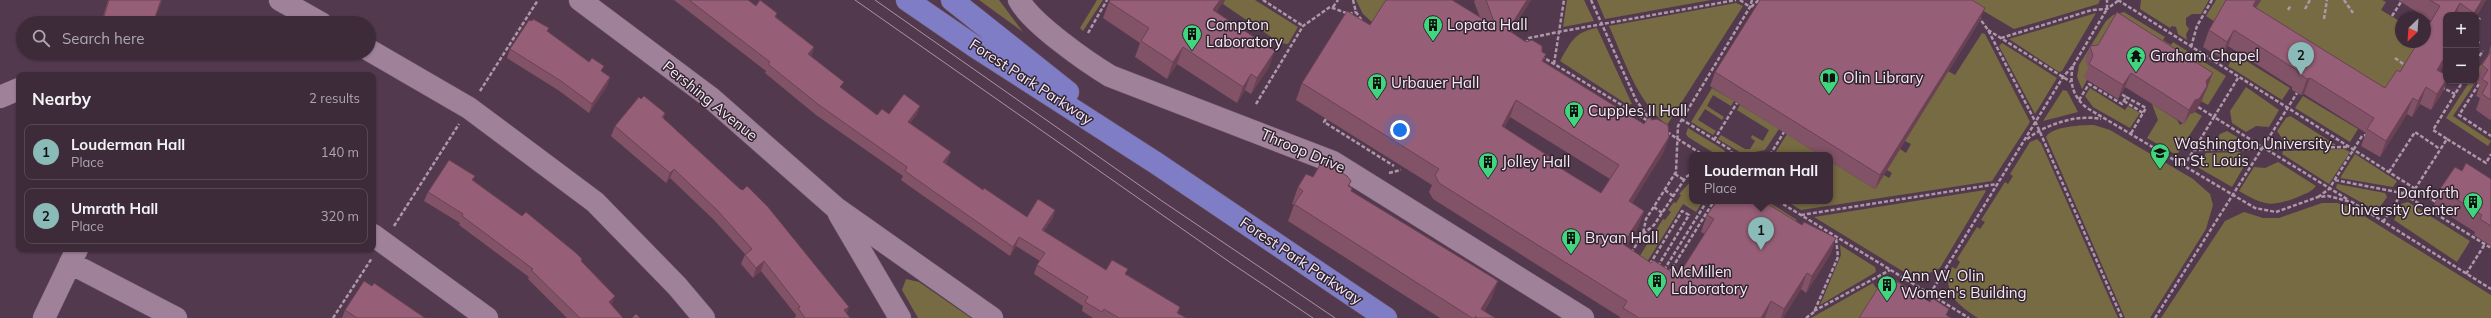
<!DOCTYPE html>
<html lang="en">
<head>
<meta charset="utf-8">
<style>
  body { margin:0; font-family:Mulish,sans-serif; background:#453342; color:#f1f3f6 }
  .controls { position:absolute; right:12px; top:12px; display:grid; overflow:hidden; border-radius:8px; box-shadow:0 1px 3px #0004 }
  .controls button { width:36px; height:36px; display:grid; place-items:center; padding:0; border:0; border-bottom:1px solid #574754; background:#3e2b3a; color:#f1f3f6; font:20px sans-serif }
  .compass { position:absolute; left:2395px; top:12px; width:36px; height:36px; border-radius:50%; background:#3e2b3a; box-shadow:0 1px 3px #0004; rotate:205deg }
  .you { position:absolute; left:1400px; top:130px; width:14px; height:14px; margin:-10px; border:3px solid #fff; border-radius:50%; background:#1a73e8; box-shadow:0 0 0 6px #1a73e833 }
  .badge { display:grid; place-items:center; width:26px; height:26px; border-radius:50%; background:#8bbbb9; color:#111; font-size:13px; font-weight:700 }
  .pin { position:absolute; translate:-50% -33px; filter:drop-shadow(0 1px 2px #0008) }
  .pin::after { content:''; position:absolute; top:21px; width:14px; height:12px; background:inherit; clip-path:polygon(0 0,100% 0,50% 100%) }
  .popup { position:absolute; left:1689px; top:152px; width:144px; height:52px; box-sizing:border-box; display:grid; place-content:center; border-radius:8px; background:#3e2b3a; filter:drop-shadow(0 1px 3px #0005); font-size:13px; white-space:nowrap; color:#ada7af }
  .popup b { font-size:15px; color:#f1f3f6 }
  .popup::after { content:''; position:absolute; left:50%; top:100%; margin-left:-8px; border:8px solid transparent; border-top-color:#3e2b3a }
  .list { margin:0; padding:0; list-style:none }
  h2 { display:flex; justify-content:space-between; align-items:center; height:52px; margin:0; padding:0 16px; font-size:17px }
  h2 small { font-size:13px; font-weight:400; color:#ada7af }
  .list li { display:grid; grid-template-columns:26px 1fr auto; gap:12px; align-items:center; box-sizing:border-box; height:56px; margin:0 8px 8px; padding:0 8px; border:1px solid #574754; border-radius:8px }
  .list b { display:block; font-size:15px; white-space:nowrap }
  .list p { margin:0; font-size:13px; white-space:nowrap; color:#ada7af }
  .list em { font-size:13px; font-style:normal; color:#ada7af }
  .icon { flex:none; width:22px; height:22px; fill:none; stroke:currentColor; stroke-width:2; stroke-linecap:round; stroke-linejoin:round }
  .map { position:relative; flex:none; width:2491px; height:318px; overflow:hidden }
  .search { position:absolute; background:#3e2b3a; box-shadow:0 1px 3px #0004; left:16px; top:16px; width:360px; height:44px; display:flex; align-items:center; gap:10px; box-sizing:border-box; padding:0 14px; border-radius:22px; color:#ada7af; font-size:15px }
  .panel { position:absolute; background:#3e2b3a; box-shadow:0 1px 3px #0004; left:16px; top:72px; width:360px; height:180px; border-radius:8px }
  .map>svg:first-child { display:block }
  .green { fill:#776b43 }
  .lines { fill:none; stroke-linecap:round; stroke-linejoin:round }
  .minor-casing { stroke:#6e586b; stroke-width:23 }
  .major-casing { stroke:#6e586b; stroke-width:23 }
  .path { stroke:#ad97a9; stroke-width:2.5; stroke-dasharray:4 2; stroke-linecap:butt }
  .minor { stroke:#a0819a; stroke-width:22 }
  .major { stroke:#7e7dc6; stroke-width:22 }
  .tram { stroke:#a994a5; stroke-width:1 }
  .wall { fill:#825266; fill-rule:evenodd }
  .shaded-wall { fill:#6a4253 }
  .building { fill:#975f77; stroke:#6a4253; fill-rule:evenodd }
  .labels { text-anchor:middle; stroke-width:3; stroke-linejoin:round; paint-order:stroke }
  .poi-label { font-size:15px; fill:#fae9f7; stroke:#31252f; text-anchor:start }
  .street-label { font-size:15px; fill:#fae9f7; stroke:#31252f }
</style>
</head>
<body>
<div class="map">
<svg width="2491" height="318" viewBox="0 0 2491 318">
  <rect width="100%" height="100%" fill="#53394e"/>
  <!-- green -->
  <path class="green" d="M979,0H999L1023,32Z
    M1097,0H1103L1083,31L1080,28Z
    M1225,0H1255L1298,27L1288,44L1280,43L1223,4Z
    M1356,0H1397L1375,25L1363,14Z
    M1567,0H1584L1594,21L1563,27Z
    M1597,0H1711L1605,19Z
    M1965,0H2100L2098,4L2014,29Z
    M2141,0H2209L2201,14H2192L2186,18V25L2189,29L2186,34L2187,40L2178,34L2176,27L2172,26L2170,28L2140,9Z
    M2216,0H2229L2217,23L2206,16Z
    M2261,0H2382L2386,2L2381,10L2401,22V42H2422L2385,94L2247,23Z
    M1736,3L1743,6L1667,125C1636,100 1625,61 1609,26Z
    M2124,12L2165,37L2163,40L2171,45L2173,42L2226,76L2208,105L2201,101L2208,86L2207,83L2089,68L2087,80L2082,89L2077,77L2079,65L2106,21L2113,15Z
    M2096,13L2062,71L2059,72L2009,39Z
    M1597,28L1632,104L1628,105L1560,61C1571,42 1574,32 1597,28Z
    M1982,33L1985,34L2030,122L1992,181L1801,210L1786,201H1830V161L1875,189L1884,175L1889,178L1892,173L1887,170L1900,149L1906,153L1911,144L1905,141L1948,71L1955,75Z
    M2002,43L2057,78L2035,114L1999,46Z
    M2235,54L2290,88L2282,100L2228,66Z
    M2488,55L2491,59L2453,116L2491,141L2488,146L2446,118L2470,81H2476V72Z
    M2246,87L2279,110L2269,127L2256,126L2246,132L2232,123L2230,111Z
    M1712,88L1734,101L1731,106L1713,95L1707,106L1724,117L1722,120L1705,109L1698,120L1716,131L1713,135L1691,122Z
    M2090,88L2125,110L2128,106L2140,113L2130,128L2093,107L2085,96Z
    M2063,90L2067,91L2078,112L2043,121Z
    M2303,96L2358,129L2350,142L2295,108Z
    M2152,104L2177,120L2180,125L2185,122L2187,113L2195,112L2202,116L2178,153H2173L2147,138L2158,120Z
    M1740,105L1779,129L1765,150L1740,155L1741,153L1718,139L1721,135L1745,149H1750L1755,141L1751,138L1752,135L1763,141L1769,130L1737,110Z
    M2290,116L2292,117L2336,145L2283,146L2282,138L2277,131L2286,118Z
    M2094,125L2110,130L2193,179L2210,194L2213,205L2206,229L2150,318H2125L2046,137C2052,126 2083,125 2094,125Z
    M1688,128L1724,150L1727,155H1717L1688,137L1686,134Z
    M2227,131L2242,140L2240,147H2212L2220,134Z
    M1787,134L1820,155H1774Z
    M2037,139L2041,143L2118,318H1978C1959,306 1940,292 1952,267L1956,269L1960,262L1957,259L1977,227L1980,229L1985,222L1981,220L2005,182L2008,184L2013,176L2010,174L2030,142Z
    M2344,149L2350,152L2329,184L2282,154L2283,151Z
    M2240,152L2246,163L2232,187L2199,168L2206,153Z
    M2355,154L2397,181L2393,187L2340,178Z
    M2278,162L2316,186C2312,192 2304,194 2298,197C2270,208 2264,205 2239,191L2254,167L2265,168Z
    M1692,180V201H1703L1696,212L1683,204L1639,275L1631,270L1663,219L1665,220L1671,212L1668,210L1674,202L1676,203L1681,195L1679,194Z
    M2337,184L2385,193L2387,197L2380,207L2371,208L2339,190L2336,188Z
    M1985,190L1986,191L1940,268L1925,275L1904,272L1814,217Z
    M1757,201H1767L1797,220L1795,221Z
    M2408,202L2470,241L2457,262L2394,220L2401,204Z
    M2322,203H2337L2348,206L2491,295V318H2161L2225,221L2244,212L2263,218H2279Z
    M1840,245L1875,267L1876,272L1820,305L1841,255Z
    M1891,277L1924,298L1925,301L1862,318H1811L1873,283L1876,288L1883,284L1882,280Z
    M906,279L919,282L971,318H918L902,290Z"/>
  <g class="lines">
    <defs>
      <path id="minor" d="M280,0L321,23
        M580,0L711,98L836,208L992,318
        M1019,0C1031,23 1087,62 1110,76L1333,162L1583,318
        M369,50L469,108L595,202L677,286L704,318
        M0,97L19,89
        M839,214L900,318
        M373,235L487,318
        M70,263L176,318
        M44,318L77,249"/>
      <path id="major" d="M907,0L974,46L1156,163L1386,318
        M952,0L1068,92"/>
    </defs>
    <!-- minor casing -->
    <use href="#minor" class="minor-casing"/>
    <!-- major casing -->
    <use href="#major" class="major-casing"/>
    <!-- path -->
    <path class="path" d="M1263,0L1303,26
      M1353,0L1356,12L1362,21
      M1591,0L1636,100L1651,121
      M1740,0L1750,7
      M2118,0L2436,202
      M2344,0L2353,13
      M1333,7L1338,0
      M1751,7L1759,0
      M2305,9L2310,0
      M2288,10L2291,5
      M1978,16L1988,30L2036,123L2122,318
      M2392,16L2401,2
      M2324,19L2327,0
      M2476,24L2480,18
      M1988,30L2071,82
      M1088,33L1107,0
      M2001,38L2092,10L2107,9L2119,0
      M2476,41L2481,44
      M1526,44L1529,38L1558,32L1736,0
      M2191,47L2197,26L2212,0
      M1541,56L1648,121
      M2395,58L2406,66
      M2476,61L2483,51
      M1554,64L1564,0
      M2073,66C2069,83 2073,97 2087,108L2255,208L2276,212L2318,197L2328,196L2352,202L2491,289
      M2238,78L2214,117L2347,199
      M2479,84L2459,115L2491,136
      M2441,87L2455,94
      M480,91L538,0
      M2126,97L2146,108L2130,135
      M2079,100L2089,84L2122,104L2126,97L2121,94
      M2124,101L2143,113
      M1256,104L1303,26L1330,7L1349,14L1356,12
      M1326,119L1324,122L1394,166
      M1681,119L1731,150L1732,155
      M1667,132L1703,155
      M2027,139C2046,124 2078,114 2101,119
      M2176,139H2183L2196,145
      M2447,139L2486,163L2491,154
      M1714,140L1737,103
      M2193,150L2347,147
      M1765,155L1770,154
      M1770,155L1784,132
      M1546,159L1558,167
      M2184,166L2214,117L2198,107
      M2389,172L2415,132L2440,149
      M1389,173L1401,170
      M1675,174L1684,180
      M2335,180L2402,193L2491,248
      M1665,190L1673,196
      M2318,197L2329,189L2362,136L2366,135
      M1778,201L1969,318
      M1654,207L1662,213
      M1801,215L1997,184
      M2383,222L2402,193L2415,189L2447,139L2433,130L2463,81
      M394,226L459,124
      M1643,234L1654,225L1686,177L1692,173
      M1631,253L1643,234L1646,219L1676,172L1678,126L1750,7L1752,0
      M1650,264L1682,211L1689,215L1658,266
      M1664,270L1707,201
      M1669,273L1714,201
      M2466,274L2485,244
      M1930,294L2063,77L2073,66L2107,9V0
      M1814,311L1890,270
      M333,318L372,258
      M1806,318L1814,312L1838,257L1836,238
      M2155,318L2297,93"/>
    <!-- minor -->
    <use href="#minor" class="minor"/>
    <!-- major -->
    <use href="#major" class="major"/>
    <!-- tram -->
    <path class="tram" d="M855,0L1231,263L1313,318
      M875,0L1162,201L1335,318"/>
  </g>
  <!-- wall -->
  <path class="wall" d="M108,0H162L153,23H101Z
    M674,0H748L756,6L776,17L814,47L811,56L841,88L877,115L889,114L920,106L916,115L910,123L947,162L946,164L983,190L1027,217L1055,210L1052,219L1044,231L1106,270L1126,274L1180,307L1178,313L1186,318H1093L1082,311L1083,306L1034,274L1037,265L1040,261L1016,246L1010,256L922,195L901,180L903,176L816,115L765,73L766,71Z
    M1475,0H1531L1511,32L1546,54L1543,61L1644,124L1669,137L1663,153L1632,203L1644,211L1638,227L1626,246L1651,263L1678,276L1705,234L1701,232L1707,215L1802,225L1836,238L1830,255L1806,293L1801,289L1783,318H1620V317L1433,199L1429,192L1432,185L1296,100L1302,83L1370,25L1480,17L1474,2ZM1510,117L1610,179L1601,193L1548,161L1504,128Z
    M2226,0H2260L2256,8L2385,88L2400,72L2431,21L2398,0H2486L2476,17V15H2446L2440,72L2446,81H2447L2442,93L2431,110L2420,104L2412,117L2407,114L2380,157L2361,146L2366,133L2304,94L2301,95L2292,90V87L2228,46L2221,58L2203,47L2209,30Z
    M1109,2L1217,12L1269,67L1251,94L1245,90L1237,103L1177,64L1167,79L1135,57L1140,43L1103,18Z
    M1985,8L1979,22L1875,189L1830,161V155H1820L1710,86L1715,72Z
    M532,21L549,28L547,31L610,77L607,86L589,113L558,90L507,58L510,49Z
    M2491,45V119L2490,120L2476,110L2480,98L2476,96L2480,85L2476,82L2482,65L2488,55Z
    M2090,46L2213,73L2202,100L2194,113L2190,114L2184,124L2125,87L2118,99L2084,78L2088,68L2085,60Z
    M641,99L665,113L663,119L847,314L850,318H795L796,315L761,271L753,278L741,264L745,254L714,220L670,178L666,183L611,136L615,126Z
    M2462,171L2491,179V246L2474,235L2475,232L2434,206L2440,189Z
    M1313,177L1351,181L1349,186L1351,191L1492,298L1484,311L1495,318H1440L1288,221L1294,205L1292,204L1298,187Z
    M473,180L581,262L612,304L611,305L623,318H567L528,279L529,277L459,225L460,223L424,201L428,192Z
    M372,286L425,318H342L345,310Z"/>
  <!-- shaded-wall -->
  <path class="shaded-wall" d="M1220,0H1225L1207,26L1213,10Z
    M1527,0H1531L1502,46L1508,30Z
    M2256,0H2260L2247,23L2253,6Z
    M2482,0H2486L2476,17V15H2473L2474,13Z
    M2460,3L2456,15H2453Z
    M1985,8L1979,22L1875,189L1880,175Z
    M2234,30L2228,46L2221,58L2227,42Z
    M814,47L811,57L808,54Z
    M1183,47L1177,64L1167,79L1173,62Z
    M1275,51L1269,67L1251,94L1257,78Z
    M2446,55V61L2431,87L2437,70Z
    M2131,73L2125,87L2118,99L2123,85Z
    M2213,73L2202,100L2194,113L2190,114L2184,124L2189,110L2206,81Z
    M1251,74L1245,90L1237,103L1243,87Z
    M610,77L607,86L589,113L592,104Z
    M2310,78L2304,94L2301,95L2307,79Z
    M2446,80V81H2447L2442,93L2431,110L2437,94Z
    M2426,87L2420,104L2412,117L2418,101Z
    M2413,98L2407,114L2380,157L2386,141Z
    M1516,100L1510,117L1496,143L1502,126Z
    M920,106L916,115L905,131L908,122Z
    M1669,137L1663,153L1623,218L1629,201Z
    M951,152L947,162L940,171L943,162Z
    M674,169L670,178L666,183L670,173Z
    M1055,210L1052,219L1039,239L1042,230Z
    M1644,211L1638,227L1617,261L1623,244Z
    M1019,237L1016,246L1010,256L1013,247Z
    M1836,238L1830,255L1806,293L1812,276Z
    M764,261L761,271L753,278L756,268Z
    M1807,273L1801,289L1783,318H1781L1784,309Z
    M1498,281L1492,298L1479,318L1481,309Z
    M615,296L612,304L605,311L609,302Z
    M1771,301L1765,318H1761Z
    M849,307L846,317L844,310Z"/>
  <!-- building -->
  <path class="building" d="M109,0H161L153,23H112L103,19Z
    M689,0H748L756,6L760,0L777,13L775,17L814,47L808,54L844,82L840,87L877,115L882,109L889,114L904,94L920,106L908,122L951,152L943,162L983,190L984,188L1027,217L1038,199L1055,210L1042,230L1106,270L1112,260L1128,269L1125,274L1180,307L1177,313L1186,318H1119L1104,309L1102,312L1085,302L1088,297L1037,265L1045,253L1019,237L1013,247L926,186L905,171L907,167L819,105L768,64L770,62Z
    M1110,0H1220L1213,10L1275,51L1257,78L1251,74L1243,87L1183,47L1173,62L1141,41L1149,28L1109,2Z
    M1386,0H1452L1496,27L1486,0H1527L1508,30L1526,42L1532,40L1542,46V52L1546,54L1542,61L1644,124L1648,118L1652,120L1657,119L1668,125L1669,137L1629,201L1644,211L1623,244L1651,263L1653,260L1678,276L1714,219L1707,215L1717,201H1763L1802,225L1804,222L1836,238L1812,276L1807,273L1784,309L1771,301L1761,318H1639L1623,308L1627,301L1439,183L1435,175L1439,169L1302,83L1347,11L1370,25ZM1516,100L1619,165L1601,193L1547,160L1550,157L1502,126Z
    M1760,0H1972L1985,8L1880,175L1715,72Z
    M2226,0H2256L2253,6L2385,88L2397,70L2400,72L2418,42H2425V31L2440,6L2430,0H2482L2474,13L2460,3L2453,15H2446V55L2437,70L2446,75V80L2437,94L2426,87L2418,101L2413,98L2386,141L2367,129L2374,118L2310,78L2307,79L2298,73V71L2234,30L2227,42L2209,30Z
    M2117,12L2213,73L2206,81L2207,86L2199,99L2195,100L2189,110L2131,73L2123,85L2089,64L2093,56L2090,46L2098,45Z
    M533,19L549,28L547,31L589,62L592,58L604,66L601,71L610,77L592,104L561,81L510,49L529,20L532,21Z
    M2491,51V100L2482,94L2488,83L2482,79L2488,70L2482,65Z
    M644,96L665,113L662,117L740,189L743,190L747,186L768,207L849,307L844,310L850,318H805L798,308L800,307L764,261L756,268L745,255L752,249L718,211L674,169L670,173L615,126L639,97L641,99Z
    M449,160L475,176L472,180L522,216L526,212L576,253L582,259L581,261L615,296L609,302L623,318H580L531,270L533,269L462,216L463,214L428,192Z
    M1321,163L1329,165L1347,176L1351,181L1348,186L1352,188L1351,191L1492,277L1498,281L1481,309L1495,318H1475L1476,316L1475,318H1472L1294,204L1303,191L1298,187L1306,174L1313,177Z
    M2466,163L2491,179V226L2480,219L2482,215L2440,189L2455,167L2462,171Z
    M1886,275L1930,302L1932,298L1949,309L1946,315L1951,318H1859Z
    M364,281L372,286L374,283L425,318H357L345,310Z
    M636,314L640,318H632Z"/>
  <!-- icons -->
  <defs>
    <symbol id="building-pin" viewBox="-11 -11 22 30"><path d="M0 17L-7.5 6A9.5 9.5 0 1 1 7.5 6Z" fill="#3fd77d" stroke="#31252f"/><path d="M-4-6H4V6H1V3H-1V6H-4ZM-2.5-4.3h1.7v1.8h-1.7ZM.8-4.3h1.7v1.8H.8ZM-2.5-1h1.7V.8h-1.7ZM.8-1h1.7V.8H.8Z" fill="#111"/></symbol>
    <symbol id="temple-pin" viewBox="-11 -11 22 30"><path d="M0 17L-7.5 6A9.5 9.5 0 1 1 7.5 6Z" fill="#3fd77d" stroke="#31252f"/><path d="M0-6L5-2H3V0L6.5 2.5H4V6H1.5V3h-3V6H-4V2.5H-6.5L-3 0V-2H-5Z" fill="#111"/></symbol>
    <symbol id="library-pin" viewBox="-11 -11 22 30"><path d="M0 17L-7.5 6A9.5 9.5 0 1 1 7.5 6Z" fill="#3fd77d" stroke="#31252f"/><path d="M-6-4Q-3-5.5-.7-3.5V5Q-3 3-6 4ZM6-4Q3-5.5 .7-3.5V5Q3 3 6 4Z" fill="#111"/></symbol>
    <symbol id="university-pin" viewBox="-11 -11 22 30"><path d="M0 17L-7.5 6A9.5 9.5 0 1 1 7.5 6Z" fill="#3fd77d" stroke="#31252f"/><path d="M0-5L7-2L0 1L-7-2ZM-4 1L0 2.5L4 1V4Q0 6-4 4Z" fill="#111"/></symbol>
  </defs>
  <g fill-rule="evenodd">
    <use href="#building-pin" x="1422" y="14" width="22" height="30"/>
    <use href="#building-pin" x="1181" y="23" width="22" height="30"/>
    <use href="#temple-pin" x="2125" y="45" width="22" height="30"/>
    <use href="#library-pin" x="1818" y="67" width="22" height="30"/>
    <use href="#building-pin" x="1366" y="72" width="22" height="30"/>
    <use href="#building-pin" x="1563" y="100" width="22" height="30"/>
    <use href="#university-pin" x="2149" y="142" width="22" height="30"/>
    <use href="#building-pin" x="1477" y="151" width="22" height="30"/>
    <use href="#building-pin" x="2462" y="191" width="22" height="30"/>
    <use href="#building-pin" x="1560" y="227" width="22" height="30"/>
    <use href="#building-pin" x="1646" y="270" width="22" height="30"/>
    <use href="#building-pin" x="1876" y="274" width="22" height="30"/>
  </g>
  <g class="labels">
    <!-- poi labels -->
    <g class="poi-label">
      <text x="1206" y="30">Compton<tspan x="1206" dy="17">Laboratory</tspan></text>
      <text x="1447" y="30">Lopata Hall</text>
      <text x="2150" y="61">Graham Chapel</text>
      <text x="1843" y="83">Olin Library</text>
      <text x="1391" y="88">Urbauer Hall</text>
      <text x="1588" y="116">Cupples II Hall</text>
      <text x="2174" y="149">Washington University<tspan x="2174" dy="17">in St. Louis</tspan></text>
      <text x="1502" y="167">Jolley Hall</text>
      <text x="2459" y="198" text-anchor="end">Danforth<tspan x="2459" dy="17">University Center</tspan></text>
      <text x="1585" y="243">Bryan Hall</text>
      <text x="1671" y="277">McMillen<tspan x="1671" dy="17">Laboratory</tspan></text>
      <text x="1901" y="281">Ann W. Olin<tspan x="1901" dy="17">Women's Building</tspan></text>
    </g>
    <!-- street labels -->
    <g class="street-label">
      <text transform="translate(1031 82) rotate(33)" y="5">Forest Park Parkway</text>
      <text transform="translate(710 101) rotate(39)" y="5">Pershing Avenue</text>
      <text transform="translate(1303 151) rotate(23)" y="5">Throop Drive</text>
      <text transform="translate(1301 261) rotate(34)" y="5">Forest Park Parkway</text>
    </g>
  </g>
</svg>
<div class="controls">
<button>+</button>
<button>−</button>
</div>
<svg class="compass" viewBox="-18 -18 36 36"><path d="M0-13l5 13h-10z" fill="#e53935"/><path d="M0 13l5-13h-10z" fill="#ada7af"/></svg>
<div class="you"></div>
<div class="pin badge" style="left:1761px;top:250px">1</div>
<div class="popup"><b>Louderman Hall</b>Place</div>
<div class="pin badge" style="left:2301px;top:75px">2</div>
<div class="search"><svg class="icon" aria-label="search" viewBox="0 0 24 24"><circle cx="10" cy="10" r="6"/><path d="M15 15l6 6"/></svg>Search here</div>
<section class="panel">
<h2>Nearby<small>2 results</small></h2>
<ul class="list">
<li><span class="badge">1</span><div><b>Louderman Hall</b><p>Place</p></div><em>140 m</em></li>
<li><span class="badge">2</span><div><b>Umrath Hall</b><p>Place</p></div><em>320 m</em></li>
</ul>
</section>
</div>
</body>
</html>
